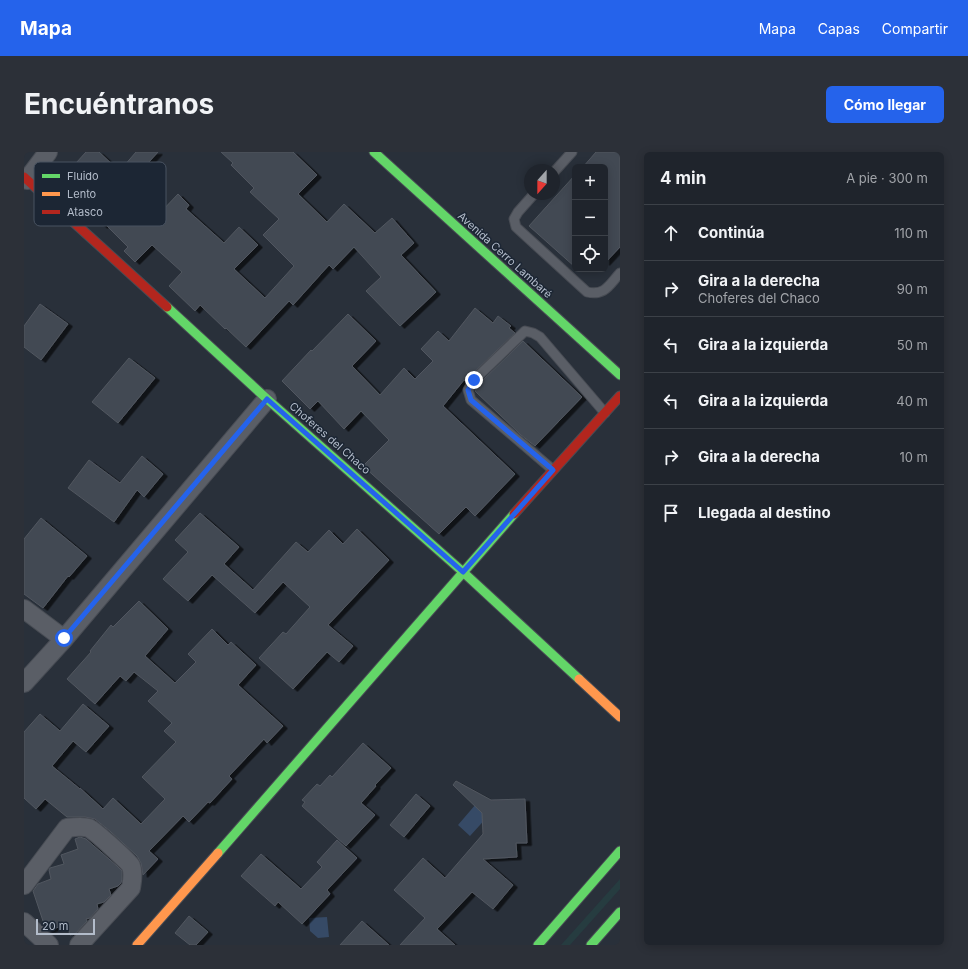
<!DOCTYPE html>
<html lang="es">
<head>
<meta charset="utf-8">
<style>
  body { margin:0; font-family:Inter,sans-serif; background:#2c3038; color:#f1f3f6 }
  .controls { position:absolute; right:12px; top:12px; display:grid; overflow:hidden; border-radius:6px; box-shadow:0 2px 10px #0003 }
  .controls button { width:36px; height:36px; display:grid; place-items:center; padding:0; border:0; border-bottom:1px solid #3c4148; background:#1f242c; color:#f1f3f6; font:20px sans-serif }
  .compass { position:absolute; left:500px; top:12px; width:36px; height:36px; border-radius:50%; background:#1f242c; box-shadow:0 2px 10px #0003; rotate:201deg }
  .scale { position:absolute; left:12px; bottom:10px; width:59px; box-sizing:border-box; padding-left:4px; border:2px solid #b3bcca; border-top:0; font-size:11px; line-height:14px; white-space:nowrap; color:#b3bcca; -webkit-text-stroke:3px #1c2634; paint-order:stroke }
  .stop { position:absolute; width:12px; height:12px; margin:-9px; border:3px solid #2563eb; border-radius:50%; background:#fff }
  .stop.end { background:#2563eb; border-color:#fff; box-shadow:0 1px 4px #0008 }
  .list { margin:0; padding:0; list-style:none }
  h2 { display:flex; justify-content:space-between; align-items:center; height:52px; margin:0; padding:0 16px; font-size:17px }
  h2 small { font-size:13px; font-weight:400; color:#a1a4a9 }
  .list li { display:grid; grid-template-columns:26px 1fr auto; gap:12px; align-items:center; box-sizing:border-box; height:56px; padding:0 16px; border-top:1px solid #3c4148 }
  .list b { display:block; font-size:15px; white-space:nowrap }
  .list p { margin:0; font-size:13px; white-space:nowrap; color:#a1a4a9 }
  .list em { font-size:13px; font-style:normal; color:#a1a4a9 }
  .icon { flex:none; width:22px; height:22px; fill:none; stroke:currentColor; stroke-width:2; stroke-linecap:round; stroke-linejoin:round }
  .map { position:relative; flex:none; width:596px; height:793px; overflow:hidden; border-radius:6px }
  header { display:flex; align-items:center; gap:24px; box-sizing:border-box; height:56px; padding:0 20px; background:#2563eb; color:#fff }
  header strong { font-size:19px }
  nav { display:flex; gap:22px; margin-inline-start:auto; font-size:14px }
  .intro { display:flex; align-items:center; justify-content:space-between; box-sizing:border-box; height:96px; padding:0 24px }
  h1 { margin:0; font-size:28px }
  .button { padding:10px 18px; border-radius:6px; background:#2563eb; color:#fff; font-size:14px; font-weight:700 }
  main { display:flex; gap:24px; padding:0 24px }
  aside { flex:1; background:#1f242c; border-radius:6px; box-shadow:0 2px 10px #0003 }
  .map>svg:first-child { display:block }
  .green { fill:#263c40 }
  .water { fill:#364a66 }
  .building { fill:#434952; stroke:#515760; filter:url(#shadow) }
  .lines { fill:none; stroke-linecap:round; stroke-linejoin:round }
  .lane-casing { stroke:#484c54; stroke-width:11 }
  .street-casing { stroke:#484c54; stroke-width:20 }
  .fast-casing { stroke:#484c54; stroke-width:11 }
  .slow-casing { stroke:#484c54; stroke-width:11 }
  .jam-casing { stroke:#484c54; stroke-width:11 }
  .lane { stroke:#5a5e66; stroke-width:9 }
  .street { stroke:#5a5e66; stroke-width:18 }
  .fast { stroke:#63d668; stroke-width:9 }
  .slow { stroke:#ff974d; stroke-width:9 }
  .jam { stroke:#b3261e; stroke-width:9 }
  .route { stroke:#2563eb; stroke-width:5 }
  .labels { text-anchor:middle; stroke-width:3; stroke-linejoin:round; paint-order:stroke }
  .street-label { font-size:11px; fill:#b3bcca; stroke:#1c2634 }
  .key { fill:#1c2634; stroke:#495361; stroke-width:1 }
  .key-label { font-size:11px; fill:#b3bcca }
</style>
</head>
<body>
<header>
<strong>Mapa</strong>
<nav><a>Mapa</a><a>Capas</a><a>Compartir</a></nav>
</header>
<div class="intro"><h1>Encuéntranos</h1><a class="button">Cómo llegar</a></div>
<main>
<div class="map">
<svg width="596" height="793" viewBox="0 0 596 793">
  <defs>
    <filter id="shadow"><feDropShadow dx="4.5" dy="2.5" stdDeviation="0" flood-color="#0009"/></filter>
  </defs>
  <rect width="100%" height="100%" fill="#29303a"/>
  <!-- green -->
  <path class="green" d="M596,727V737L546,793H537Z"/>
  <!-- water -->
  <path class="water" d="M452,652L465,663L446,684L434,673Z
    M303,765L305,785L294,786L286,779L285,766Z"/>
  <!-- building -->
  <path class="building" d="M62,0H75L89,13L93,22L112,0H134L105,32L136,61L154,42L165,53L162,57L200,91L215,75L234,93L210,117L241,146L270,114L239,83L255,67L226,40L230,36L207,13L209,11L197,0H269L293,23L274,42L303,70L320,52L351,81L368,66L390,91L377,103L412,140L376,174L342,139L357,125L330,95L309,117L305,113L269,153L265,149L222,195L202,176L201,177L176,153L171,159L145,134L158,120L128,93L111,110L100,99L104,95L81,72L79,74L58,54L56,56L32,33Z
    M572,0H596V95L581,111V15H559Z
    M551,23V115L505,74Z
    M16,152L44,172L17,208L0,195V174Z
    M451,156L469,171L474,164L487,174L485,176L491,181L446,224L442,230L440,228L419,254L491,322L451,364L442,355L415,382L339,314L365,288L337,259L320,277L294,249L286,257L258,229L287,198L288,199L324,162L352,189L328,214L356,243L380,216L391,227L409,209L397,197L414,179L425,189Z
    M499,189L558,245L511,294L497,283L451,239L455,232Z
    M105,206L131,226L94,271L68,250Z
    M118,304L139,322L120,345L113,338L90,370L44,336L65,308L96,331Z
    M176,361L215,395L200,412L229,438L272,390L284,400L305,378L319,392L333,377L365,408L304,473L329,494L315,510L303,500L269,537L235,506L259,480L262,482L286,455L259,430L231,461L188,423L164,449L139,427L164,400L151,388Z
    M17,366L63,404L45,425L44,424L19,456L0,442V387Z
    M115,449L144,477L121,504L151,531L172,510L164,502L188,477L204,493L207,490L232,513L214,533L259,574L243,591L240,587L205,624L208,627L186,651L184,650L165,670L159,664L125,699L134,707L119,723L117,711L113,704L87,680L71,667L61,665H43L21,647L12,657L0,646V580L16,562L36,579L59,552L85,574L62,600L49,589L28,614L56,637V636L79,657L89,646L117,672L141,647L118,625L152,590L140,579L148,571L124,549L134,539L110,520L102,529L96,524L71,552L43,527L67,500L66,499L87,473L89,475Z
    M339,591L367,616L351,633L352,634L337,651L351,663L322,694L278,654L281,650L278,648L293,632L296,634L306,623L308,625Z
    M432,629L467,648L501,647L503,691H492L493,705L459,707L489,733L469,757L448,740L413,777L431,793H376L401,766L370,738L399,706L421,726L459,682L458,661L429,633Z
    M392,642L406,654L380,685L366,673Z
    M56,685L62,687L93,714L98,719V727L97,731L94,734L85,737L87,743L80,750L73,752L74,757L66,766L62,767L63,769L52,781L46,783L43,773L24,778L21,775L9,739L14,732L27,727L25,718L26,716L40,712L37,703L54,697L51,687Z
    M313,688L333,706L303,738L306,742L278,772L254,750L251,754L217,724L237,702L277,737L298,715L293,710Z
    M165,764L184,780L172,793H166L151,781Z
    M338,769L365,793H316Z"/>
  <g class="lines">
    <defs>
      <path id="lane" d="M530,20L548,0
        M510,42L494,60L490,67L492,75L563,140C581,144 585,133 596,121
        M529,318L447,248L444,238L450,228L501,179L509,181L516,185L581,261"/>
      <path id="street" d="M3,28L24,0
        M0,457L40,487
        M0,531L40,487L243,247
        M0,733L43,676C50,675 59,674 65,676C71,679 104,709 107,714C110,722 108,729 107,736L55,793
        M0,770L25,793"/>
      <path id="fast" d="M350,0L596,223
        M143,155L243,247L439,420L555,527
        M194,701L490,362
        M514,793L596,699
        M567,793L596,760"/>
      <path id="slow" d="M555,527L596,565
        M113,793L194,701"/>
      <path id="jam" d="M0,25L143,155
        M490,362L596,244"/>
    </defs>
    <!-- lane casing -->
    <use href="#lane" class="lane-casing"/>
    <!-- street casing -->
    <use href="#street" class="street-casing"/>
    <!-- fast casing -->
    <use href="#fast" class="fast-casing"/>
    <!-- slow casing -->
    <use href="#slow" class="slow-casing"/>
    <!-- jam casing -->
    <use href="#jam" class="jam-casing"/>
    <!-- lane -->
    <use href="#lane" class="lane"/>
    <!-- street -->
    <use href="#street" class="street"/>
    <!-- fast -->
    <use href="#fast" class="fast"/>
    <!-- slow -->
    <use href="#slow" class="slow"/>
    <!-- jam -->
    <use href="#jam" class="jam"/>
  </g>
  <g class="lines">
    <!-- route -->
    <path class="route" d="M40,486L243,247L439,420L529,318L447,248L444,238L450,228"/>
  </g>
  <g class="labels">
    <!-- street labels -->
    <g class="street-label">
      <text transform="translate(481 103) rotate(42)" y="4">Avenida Cerro Lambaré</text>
      <text transform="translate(306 286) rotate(41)" y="4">Choferes del Chaco</text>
    </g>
  </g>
  <!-- legend -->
  <rect x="10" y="10" width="132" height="64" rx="6" class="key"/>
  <rect x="18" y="22" width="18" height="4" fill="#63d668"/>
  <rect x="18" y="40" width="18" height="4" fill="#ff974d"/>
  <rect x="18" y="58" width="18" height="4" fill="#b3261e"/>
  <g class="key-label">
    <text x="43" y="28">Fluido</text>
    <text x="43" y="46">Lento</text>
    <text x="43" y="64">Atasco</text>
  </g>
</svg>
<div class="controls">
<button>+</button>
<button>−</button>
<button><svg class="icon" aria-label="locate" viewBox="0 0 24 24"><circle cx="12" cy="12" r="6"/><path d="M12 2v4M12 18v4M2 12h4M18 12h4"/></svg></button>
</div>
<svg class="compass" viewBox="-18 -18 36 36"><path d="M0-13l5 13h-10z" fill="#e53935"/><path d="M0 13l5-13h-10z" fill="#a1a4a9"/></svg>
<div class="scale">20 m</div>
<div class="stop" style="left:40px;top:486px"></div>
<div class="stop end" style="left:450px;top:228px"></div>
</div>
<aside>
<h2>4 min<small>A pie · 300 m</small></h2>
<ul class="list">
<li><svg class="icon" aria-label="ahead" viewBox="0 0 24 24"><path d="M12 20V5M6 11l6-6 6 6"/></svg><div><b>Continúa</b></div><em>110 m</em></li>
<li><svg class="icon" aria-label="right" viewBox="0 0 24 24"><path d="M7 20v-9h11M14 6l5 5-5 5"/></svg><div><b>Gira a la derecha</b><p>Choferes del Chaco</p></div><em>90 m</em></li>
<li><svg class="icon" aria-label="left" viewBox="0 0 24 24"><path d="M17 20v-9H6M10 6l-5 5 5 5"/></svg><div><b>Gira a la izquierda</b></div><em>50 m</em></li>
<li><svg class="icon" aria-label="left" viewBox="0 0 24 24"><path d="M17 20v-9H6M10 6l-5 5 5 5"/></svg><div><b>Gira a la izquierda</b></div><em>40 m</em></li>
<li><svg class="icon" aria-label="right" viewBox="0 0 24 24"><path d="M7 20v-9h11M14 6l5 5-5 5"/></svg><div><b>Gira a la derecha</b></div><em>10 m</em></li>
<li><svg class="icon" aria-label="arrive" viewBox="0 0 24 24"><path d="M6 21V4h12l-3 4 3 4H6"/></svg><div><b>Llegada al destino</b></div></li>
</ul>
</aside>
</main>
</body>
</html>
